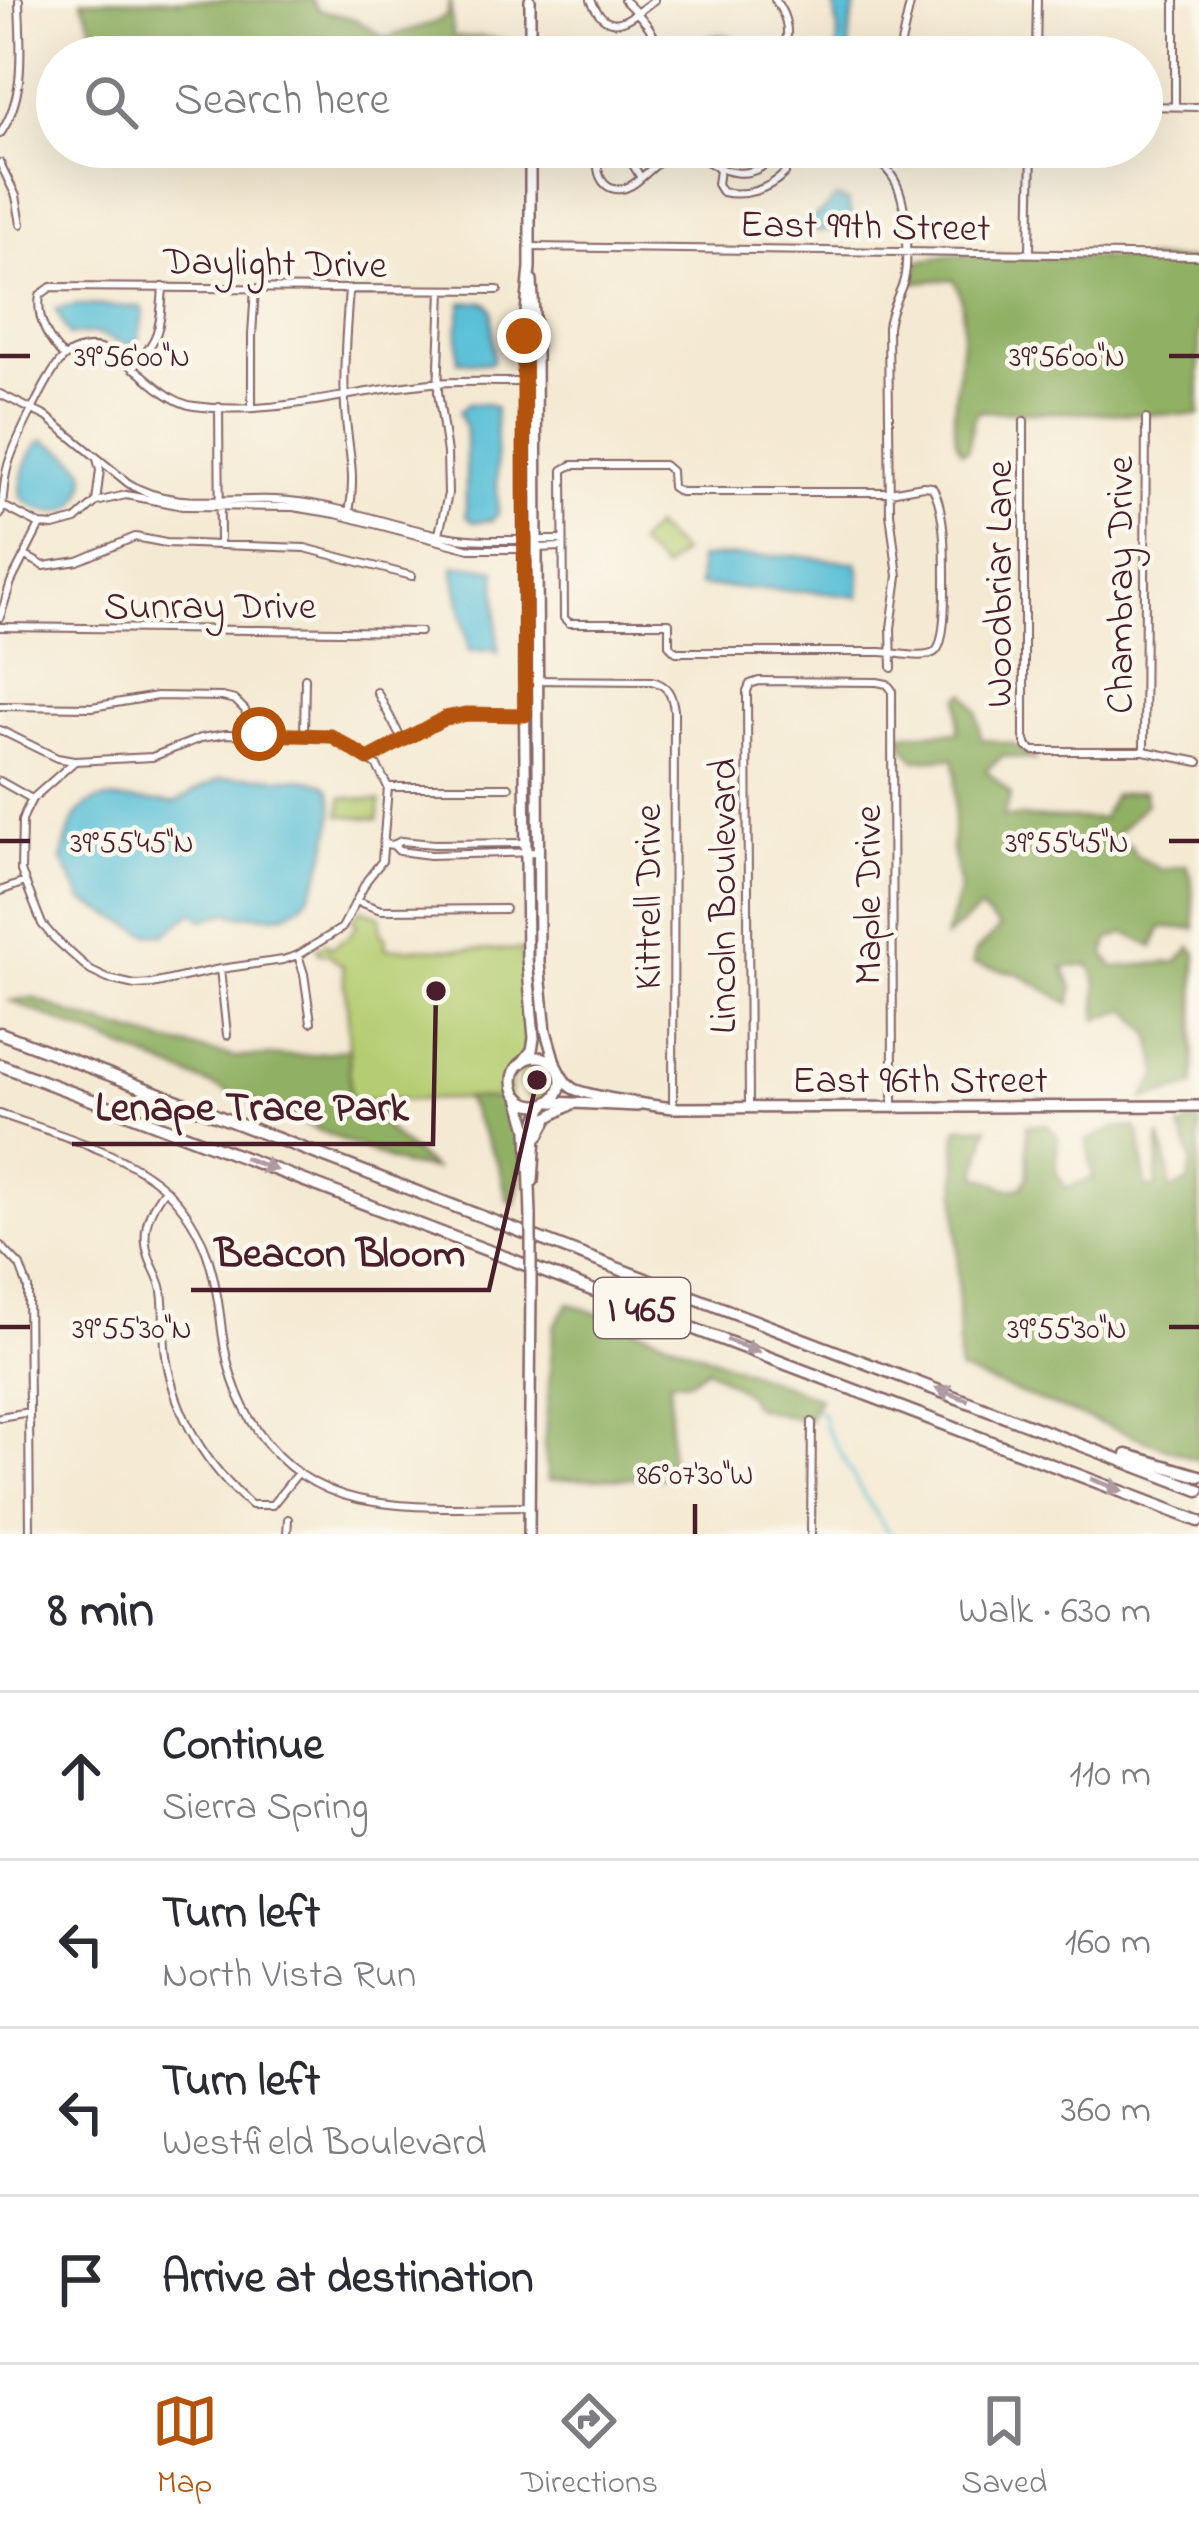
<!DOCTYPE html>
<html lang="en">
<head>
<meta charset="utf-8">
<style>
  body { margin:0; font-family:"Indie Flower",sans-serif; background:#f2f2f3; color:#2b2b33 }
  .stop { position:absolute; width:36px; height:36px; margin:-27px; border:9px solid #b45309; border-radius:50%; background:#fff }
  .stop.end { background:#b45309; border-color:#fff; box-shadow:0 3px 12px #0008 }
  .list { margin:0; padding:0; list-style:none }
  h2 { display:flex; justify-content:space-between; align-items:center; height:156px; margin:0; padding:0 48px; font-size:51px }
  h2 small { font-size:39px; font-weight:400; color:#7c7c81 }
  .list li { display:grid; grid-template-columns:78px 1fr auto; gap:36px; align-items:center; box-sizing:border-box; height:168px; padding:0 48px; border-top:3px solid #e1e1e2 }
  .list b { display:block; font-size:45px; white-space:nowrap }
  .list p { margin:0; font-size:39px; white-space:nowrap; color:#7c7c81 }
  .list em { font-size:39px; font-style:normal; color:#7c7c81 }
  .icon { flex:none; width:66px; height:66px; fill:none; stroke:currentColor; stroke-width:2; stroke-linecap:round; stroke-linejoin:round }
  .map { position:relative; flex:none; width:1199px; height:1534px; overflow:hidden }
  .search { position:absolute; background:#fff; box-shadow:0 12px 48px #0002; left:36px; right:36px; top:36px; height:132px; display:flex; align-items:center; gap:30px; box-sizing:border-box; padding:0 42px; border-radius:66px; color:#7c7c81; font-size:45px }
  .sheet { height:828px; background:#fff }
  nav { display:flex; justify-content:space-around; align-items:center; box-sizing:border-box; height:168px; border-top:3px solid #e1e1e2; background:#fff; font-size:33px; color:#7c7c81 }
  nav a { display:grid; justify-items:center; gap:6px }
  nav .on { color:#b45309 }
  .map>svg:first-child { display:block }
  .green { fill:#b5cd72; stroke:#80764e; stroke-width:3 }
  .forest { fill:#90b064; stroke:#6d6848; stroke-width:3 }
  .water { fill:#5ac0d7; stroke:#527081; stroke-width:3 }
  .lines { fill:none; stroke-linecap:round; stroke-linejoin:round }
  .stream { stroke:#5ac0d7; stroke-width:3 }
  .minor-casing { stroke:#866665; stroke-width:10 }
  .major-casing { stroke:#866665; stroke-width:14 }
  .highway-casing { stroke:#866665; stroke-width:15 }
  .minor { stroke:#fff; stroke-width:6 }
  .major { stroke:#fff; stroke-width:9 }
  .highway { stroke:#fff; stroke-width:10 }
  .major-bridge-casing { stroke:#866665; stroke-width:14; stroke-linecap:butt }
  .major-bridge { stroke:#fff; stroke-width:9 }
  .oneway { fill:#ae9aa0 }
  .route { stroke:#b45309; stroke-width:15 }
  .ticks { fill:none; stroke:#4a1f2b; stroke-width:4.5 }
  .labels { text-anchor:middle; stroke-width:9; stroke-linejoin:round; paint-order:stroke }
  .shield { fill:#fbf7ec; stroke:#7f6065; stroke-width:3 }
  .shield-label { font-size:36px; font-weight:bold; fill:#4a1f2b }
  .street-label { font-size:39px; fill:#4a1f2b; stroke:#fbf7ec }
  .ticks-label { font-size:30px; text-anchor:middle; fill:#4a1f2b; stroke:#fbf7ec; stroke-width:9; stroke-linejoin:round; paint-order:stroke }
  .leader { fill:none; stroke:#4a1f2b; stroke-width:4.5 }
  .callout-dot { fill:#4a1f2b; stroke:#fbf7ec; stroke-width:4.5 }
  .callout-label { font-size:42px; text-anchor:middle; font-weight:bold; fill:#4a1f2b; stroke:#fbf7ec; stroke-width:9; stroke-linejoin:round; paint-order:stroke }
</style>
</head>
<body>
<div class="map">
<svg width="1199" height="1534" viewBox="0 0 1199 1534">
  <rect width="100%" height="100%" fill="#fbf7ec"/>
  <filter id="ink" filterUnits="userSpaceOnUse"><feTurbulence type="fractalNoise" baseFrequency=".00833" numOctaves="2"/><feDisplacementMap in="SourceGraphic" scale="24" xChannelSelector="R" yChannelSelector="G"/><feConvolveMatrix kernelMatrix="1 2 1 2 8 2 1 2 1" color-interpolation-filters="sRGB"/></filter>
  <filter id="wash" filterUnits="userSpaceOnUse"><feTurbulence type="fractalNoise" baseFrequency=".004" numOctaves="4" result="noise"/><feDisplacementMap in="SourceGraphic" scale="48" xChannelSelector="R" yChannelSelector="G"/><feGaussianBlur stdDeviation="2.7" result="paint"/><feColorMatrix in="noise" values="0 0 0 0 0 0 0 0 0 0 0 0 0 0 0 0 0 1.4 0 .05"/><feComposite in="paint" operator="in"/></filter>
  <g filter="url(#wash)">
    <rect width="100%" height="100%" fill="#f4e9d2"/>
    <!-- green -->
    <path class="green" d="M654,527L681,552L664,570L637,545Z
      M342,797L380,801L378,819L340,815Z
      M361,909L380,915L381,935L385,936L386,948L522,950L531,1036L527,1052L512,1069L509,1098L350,1101L348,1017L343,966L327,953L320,954L317,948L326,943L330,948L349,936L357,925L352,920Z
      M519 1081a18 18 0 1 1 36 0a18 18 0 1 1-36 0Z"/>
    <!-- forest -->
    <path class="forest" d="M81,0H312L318,10L355,19L385,38L436,22L447,15L450,0L453,37H483L525,43V57H386L381,45H218L161,48L134,57H89L91,23Z
      M952,255L1199,260V415L978,411L973,420L968,449L962,452C937,419 981,320 953,279L913,282L918,261Z
      M965,693L977,711L981,739L1012,744L1037,760L1003,756L986,770L1011,795L1003,817L1102,819L1114,795L1144,791L1146,804L1116,834L1115,845H1130L1135,855L1162,870L1186,865L1191,876L1195,929L1162,927L1153,947L1125,933L1108,940L1105,955L1113,967L1177,962L1191,947L1196,953L1194,1086L1143,1100L1159,1074L1150,1034L1129,1010L1097,1019V984L1090,965L1063,967L1073,988L1070,1004L1017,973L973,964L975,952L1000,928L980,909L945,938L960,888L952,851L956,773L953,758L915,760L905,747L900,734L958,732L959,697Z
      M33,998L71,1014L165,1042L236,1057L312,1055L349,1049L350,1100H400L386,1115L385,1128L433,1169L402,1165L11,1001Z
      M465,1098L506,1099C529,1127 523,1171 515,1204L508,1201L499,1165Z
      M1192,1122L1199,1123V1460L959,1371L956,1132L959,1127H988L977,1175L1009,1189L1022,1187L1028,1176L1027,1125H1047L1058,1136L1056,1172L1066,1188L1093,1178L1087,1141L1117,1127L1135,1128L1140,1135L1146,1188H1156L1160,1135L1169,1170L1170,1191L1188,1182L1192,1161L1180,1128Z
      M569,1303L819,1398L807,1421L754,1407L747,1394L707,1368L689,1381L670,1380V1477L548,1480L544,1445L554,1326Z"/>
    <!-- water -->
    <path class="water" d="M857,0L851,22L848,57H837L838,32L834,1Z
      M721,34L736,38L729,57H679L677,50L679,44Z
      M836,197L847,201L854,223L853,230L805,231L804,225L826,208Z
      M483,302L488,304L492,310L493,361L490,363L458,361V327L462,303Z
      M77,305L141,307L144,311L138,341L128,345L94,333L69,336L56,309Z
      M467,404H487L495,408L498,514L492,520L473,522L466,516V431L460,412Z
      M43,440C55,445 77,457 84,469C87,475 86,482 84,488C76,521 40,516 21,496C21,476 27,452 43,440Z
      M787,555L857,563L860,575L859,597L818,592L699,586V559C728,554 758,559 787,555Z
      M473,566L496,570L498,653L493,650L469,651L453,567Z
      M249,776C265,778 311,777 324,784C346,797 322,875 311,892C307,899 299,907 291,911C278,918 268,916 255,915C243,914 239,919 229,912L203,920L194,911L166,934H148L83,901L62,860C68,832 73,803 106,799L174,803L219,779Z"/>
    <g class="lines">
      <!-- stream -->
      <path class="stream" d="M817,1410L824,1416L825,1426L863,1494L889,1534"/>
    </g>
  </g>
  <g filter="url(#ink)">
    <g class="lines">
      <defs>
        <path id="minor" d="M591,0C609,40 629,18 654,0
          M624,0C642,18 657,31 660,57
          M775,0C789,19 790,35 782,57
          M1175,0V106
          M898,57L911,0
          M1036,57L1037,0
          M1142,106L1199,107
          M0,134C27,95 20,45 19,0
          M601,147C589,179 612,205 641,178L622,147
          M690,147C717,174 756,188 779,147
          M849,147C895,163 905,189 906,235C906,250 908,268 903,283C897,299 890,310 888,327L890,513L898,576L891,628L892,668
          M0,163L16,196L21,224
          M887,169L905,147
          M719,170L717,184L722,192C745,197 768,190 785,173L786,165L776,154
          M641,178L676,147
          M530,247L1199,256
          M1030,251L1032,147
          M64,357C48,340 36,319 40,295L51,287L498,290
          M133,368C161,337 160,327 163,287
          M0,394L47,417L128,483C169,510 228,498 275,500C332,502 384,524 440,535C467,541 496,540 524,540
          M219,407L220,544
          M252,407V335L255,288
          M1024,421V737L1027,747L1034,751H1144L1199,762
          M572,465H664L671,471L672,487L680,492H890L923,486L932,487C945,507 945,553 945,578C945,594 946,640 936,651C926,661 895,652 881,652C813,652 745,652 676,652L669,645V623H569L564,618L563,470Z
          M96,502L100,470L97,459
          M3,506L40,525L54,526L76,520L96,502L126,495L183,506L293,507L336,514L470,549H524
          M349,513C357,471 347,447 345,407C343,368 346,329 349,290
          M0,515C4,500 3,484 7,469C11,450 51,366 66,356C117,323 149,400 194,406C275,417 352,390 432,383C462,381 494,382 524,382
          M438,538L448,494L447,453L438,392L442,290
          M537,540H563
          M537,548L563,547
          M26,556L44,566L78,561L135,537L166,543L305,548L412,576
          M0,617L11,582L40,525
          M0,627L420,632
          M525,680L652,681C668,685 672,695 674,710L673,1108
          M377,692L402,740
          M0,706L92,707L157,696L222,697L235,700L245,710L251,734
          M0,730L57,758L74,761
          M226,734L331,736L368,759L377,766L388,787L382,861L367,880L342,928L298,955L283,960L220,969L152,984L135,985L108,979L91,971L54,938L42,924L21,871L22,821L25,813L32,799L75,761L152,757L201,738Z
          M304,735L305,678
          M1144,751L1146,419
          M368,759L445,718L467,714L525,715
          M0,781L32,799
          M388,787H509
          M385,844L393,845L399,851L430,855L537,852
          M393,845L401,841L434,844L526,843
          M0,891L25,882
          M356,901L381,910L505,909
          M298,955L304,974L311,1022
          M220,969L227,1035
          M749,1109L747,691L750,684L759,681L877,682L887,684L892,690L893,1108
          M0,1114C51,1132 128,1153 166,1190C207,1229 216,1277 222,1331C233,1418 282,1489 374,1502C425,1510 479,1506 530,1506
          M165,1189C149,1209 140,1231 149,1257C153,1269 160,1278 162,1291C165,1312 163,1334 166,1356C175,1415 206,1466 251,1505H272L298,1473
          M0,1245L20,1266L28,1288L30,1534
          M0,1417L29,1412
          M287,1534L288,1519
          M811,1534L812,1422"/>
        <path id="major" d="M530,0V57
          M532,281L536,350L539,963L546,1031L556,1066
          M513 1081a24 24 0 1 1 48 0a24 24 0 1 1-48 0Z
          M522,1063L532,1050L534,1038L527,958L524,663V336L530,267V147
          M559,1072C563,1078 565,1083 572,1088C585,1096 655,1106 673,1108L1199,1106
          M519,1097L528,1129L531,1216
          M552,1102L637,1106
          M538,1137L549,1117L572,1104
          M533,1181L537,1121L545,1104
          M529,1534L531,1284"/>
        <path id="highway" d="M0,1033L1199,1490
          M0,1065L1199,1521
          M1127,1455L1199,1476"/>
      </defs>
      <!-- minor casing -->
      <use href="#minor" class="minor-casing"/>
      <!-- major casing -->
      <use href="#major" class="major-casing"/>
      <!-- highway casing -->
      <use href="#highway" class="highway-casing"/>
      <!-- minor -->
      <use href="#minor" class="minor"/>
      <!-- major -->
      <use href="#major" class="major"/>
      <!-- highway -->
      <use href="#highway" class="highway"/>
      <defs>
        <path id="major-bridge" d="M531,1284V1216"/>
      </defs>
      <!-- major-bridge casing -->
      <use href="#major-bridge" class="major-bridge-casing"/>
      <!-- major-bridge -->
      <use href="#major-bridge" class="major-bridge"/>
    </g>
    <!-- one-way arrows -->
    <defs><path id="oneway-solid" d="M-6-.8H1V-3.2L6.5 0L1 3.2V.8H-6Z" transform="scale(3)"/></defs>
    <g class="oneway">
      <use href="#oneway-solid" transform="translate(260 1164) rotate(21)"/>
      <use href="#oneway-solid" transform="translate(743 1346) rotate(21)"/>
      <use href="#oneway-solid" transform="translate(952 1394) rotate(-159)"/>
      <use href="#oneway-solid" transform="translate(1107 1485) rotate(21)"/>
    </g>
  </g>
  <g class="lines" filter="url(#ink)">
    <!-- route -->
    <path class="route" d="M259,734L331,736L368,759L445,718L467,714L525,715L524,336"/>
  </g>
  <!-- ticks -->
  <path class="ticks" d="M0,356H30M1169,356H1199M0,841H30M1169,841H1199M0,1327H30M1169,1327H1199M695,1504V1534"/>
  <g class="labels">
    <!-- shield labels -->
    <rect class="shield" x="594" y="1278" width="96" height="60" rx="9"/>
    <g class="shield-label">
      <text x="642" y="1321">I 465</text>
    </g>
    <!-- street labels -->
    <g class="street-label">
      <text transform="translate(865 224) rotate(1)" y="14">East 99th Street</text>
      <text transform="translate(275 261) rotate(1)" y="14">Daylight Drive</text>
      <text transform="translate(997 584) rotate(-90)" y="14">Woodbriar Lane</text>
      <text transform="translate(1118 585) rotate(-90)" y="14">Chambray Drive</text>
      <text x="210" y="618">Sunray Drive</text>
      <text transform="translate(866 895) rotate(-90)" y="14">Maple Drive</text>
      <text transform="translate(721 896) rotate(-90)" y="14">Lincoln Boulevard</text>
      <text transform="translate(646 897) rotate(-90)" y="14">Kittrell Drive</text>
      <text x="920" y="1092">East 96th Street</text>
    </g>
  </g>
  <g class="ticks-label">
    <text x="132" y="366">39°56'00"N</text>
    <text x="1067" y="366">39°56'00"N</text>
    <text x="132" y="852">39°55'45"N</text>
    <text x="1067" y="852">39°55'45"N</text>
    <text x="132" y="1338">39°55'30"N</text>
    <text x="1067" y="1338">39°55'30"N</text>
    <text x="695" y="1484">86°07'30"W</text>
  </g>
  <!-- callouts -->
  <path class="leader" d="M436 991L433 1144H72M537 1080L489 1290H191"/>
  <g class="callout-dot">
    <circle cx="436" cy="991" r="12"/>
    <circle cx="537" cy="1080" r="12"/>
  </g>
  <g class="callout-label">
    <text x="252" y="1120">Lenape Trace Park</text>
    <text x="340" y="1266">Beacon Bloom</text>
  </g>
</svg>
<div class="stop" style="left:259px;top:734px"></div>
<div class="stop end" style="left:524px;top:336px"></div>
<div class="search"><svg class="icon" aria-label="search" viewBox="0 0 24 24"><circle cx="10" cy="10" r="6"/><path d="M15 15l6 6"/></svg>Search here</div>
</div>
<section class="sheet">
<h2>8 min<small>Walk · 630 m</small></h2>
<ul class="list">
<li><svg class="icon" aria-label="ahead" viewBox="0 0 24 24"><path d="M12 20V5M6 11l6-6 6 6"/></svg><div><b>Continue</b><p>Sierra Spring</p></div><em>110 m</em></li>
<li><svg class="icon" aria-label="left" viewBox="0 0 24 24"><path d="M17 20v-9H6M10 6l-5 5 5 5"/></svg><div><b>Turn left</b><p>North Vista Run</p></div><em>160 m</em></li>
<li><svg class="icon" aria-label="left" viewBox="0 0 24 24"><path d="M17 20v-9H6M10 6l-5 5 5 5"/></svg><div><b>Turn left</b><p>Westfield Boulevard</p></div><em>360 m</em></li>
<li><svg class="icon" aria-label="arrive" viewBox="0 0 24 24"><path d="M6 21V4h12l-3 4 3 4H6"/></svg><div><b>Arrive at destination</b></div></li>
</ul>
</section>
<nav>
<a class="on"><svg class="icon" aria-label="map" viewBox="0 0 24 24"><path d="M3 6l6-2 6 2 6-2v14l-6 2-6-2-6 2zM9 4v14M15 6v14"/></svg>Map</a>
<a><svg class="icon" aria-label="directions" viewBox="0 0 24 24"><path d="M12 3l9 9-9 9-9-9zM9 14v-3h6M13 9l2 2-2 2"/></svg>Directions</a>
<a><svg class="icon" aria-label="saved" viewBox="0 0 24 24"><path d="M7 4h10v16l-5-4-5 4z"/></svg>Saved</a>
</nav>
</body>
</html>
